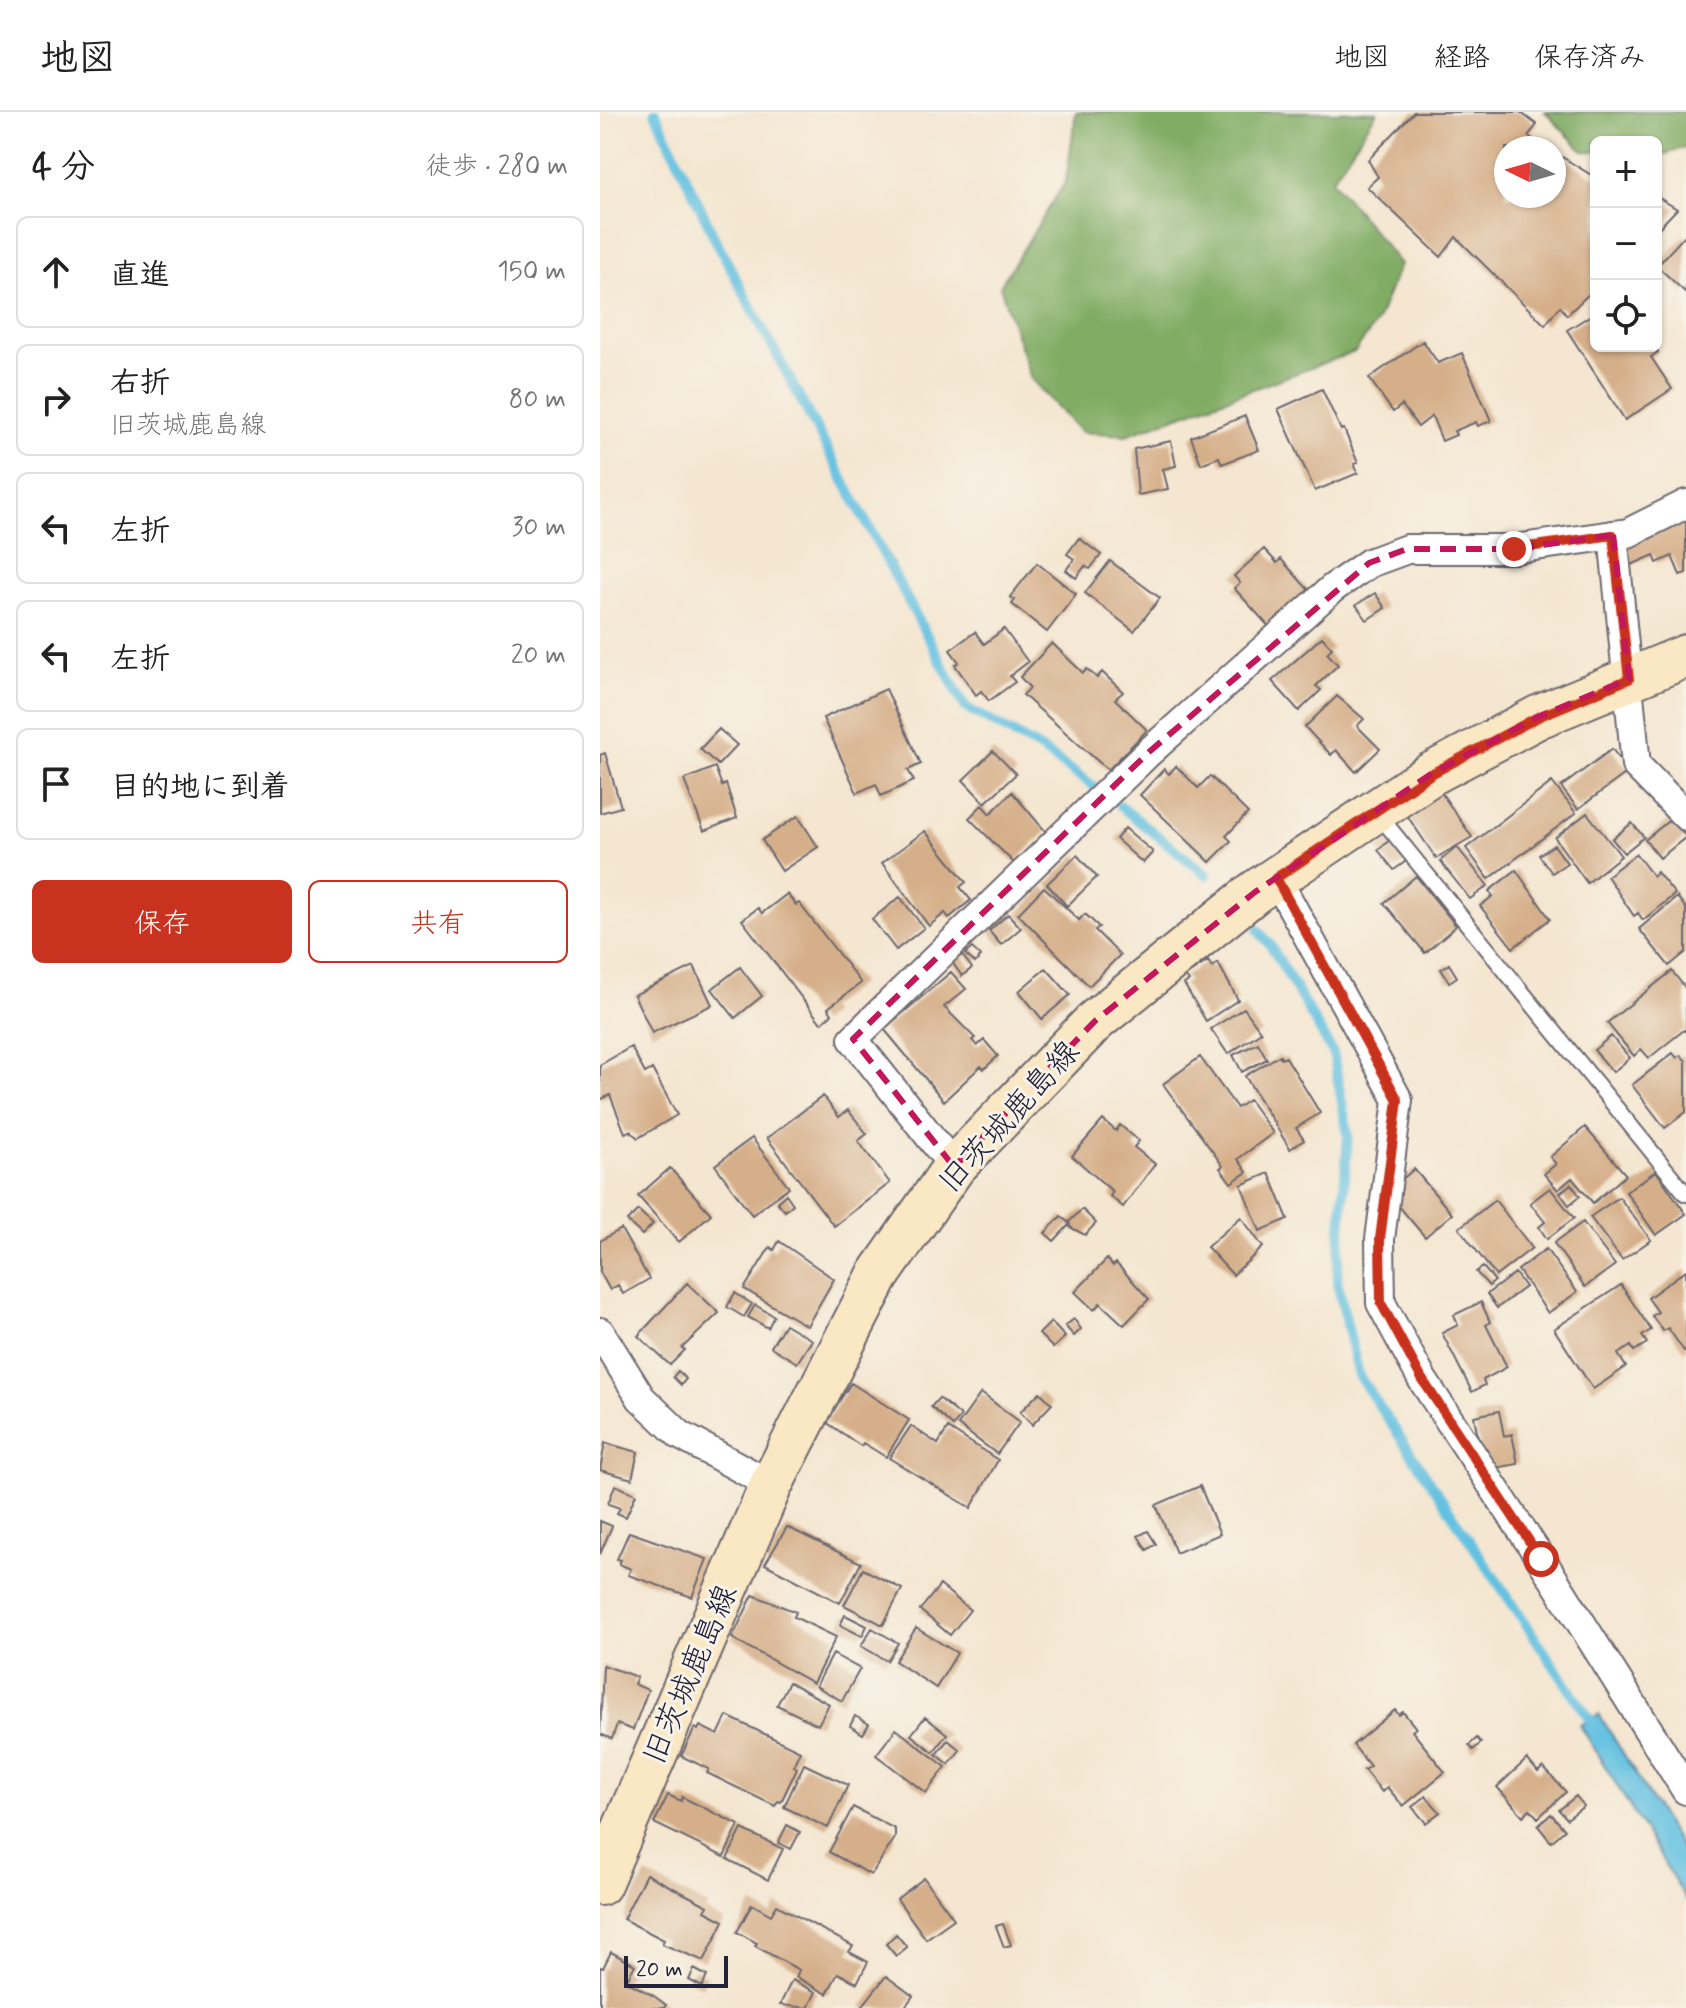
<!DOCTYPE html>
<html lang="ja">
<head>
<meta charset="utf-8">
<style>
  body { margin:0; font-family:Mynerve,"Klee One",sans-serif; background:#f6f6f6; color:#222 }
  .controls { position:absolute; right:24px; top:24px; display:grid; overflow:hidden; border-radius:12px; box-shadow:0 2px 6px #0004 }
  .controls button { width:72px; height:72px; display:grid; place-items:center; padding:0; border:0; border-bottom:2px solid #e0e0e0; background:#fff; color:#222; font:40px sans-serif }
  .compass { position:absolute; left:894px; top:24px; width:72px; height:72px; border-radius:50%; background:#fff; box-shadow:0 2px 6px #0004; rotate:275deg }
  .scale { position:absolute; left:24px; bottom:20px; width:104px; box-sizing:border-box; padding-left:8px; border:4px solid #22223b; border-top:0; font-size:22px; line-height:28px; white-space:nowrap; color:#22223b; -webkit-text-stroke:6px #f7f3e8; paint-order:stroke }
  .stop { position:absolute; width:24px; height:24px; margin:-18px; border:6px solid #c8321e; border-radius:50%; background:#fff }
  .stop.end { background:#c8321e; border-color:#fff; box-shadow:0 2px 8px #0008 }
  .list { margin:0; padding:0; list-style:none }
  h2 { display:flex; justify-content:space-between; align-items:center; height:104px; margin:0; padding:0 32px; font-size:34px }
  h2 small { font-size:26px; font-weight:400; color:#767676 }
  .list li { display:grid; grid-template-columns:52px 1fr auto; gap:24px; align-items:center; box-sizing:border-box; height:112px; margin:0 16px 16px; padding:0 16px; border:2px solid #e0e0e0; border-radius:12px }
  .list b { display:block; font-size:30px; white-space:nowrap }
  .list p { margin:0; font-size:26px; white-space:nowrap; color:#767676 }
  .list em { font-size:26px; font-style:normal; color:#767676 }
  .actions { display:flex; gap:16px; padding:24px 32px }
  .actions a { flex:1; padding:18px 0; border:2px solid #c8321e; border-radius:12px; text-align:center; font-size:28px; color:#c8321e }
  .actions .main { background:#c8321e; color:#fff }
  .icon { flex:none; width:44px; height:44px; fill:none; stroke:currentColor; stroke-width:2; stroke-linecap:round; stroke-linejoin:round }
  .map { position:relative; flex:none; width:1086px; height:1896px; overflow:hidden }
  header { display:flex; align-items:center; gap:48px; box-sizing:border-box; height:112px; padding:0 40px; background:#fff; border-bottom:2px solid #e0e0e0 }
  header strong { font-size:38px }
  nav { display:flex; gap:44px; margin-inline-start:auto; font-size:28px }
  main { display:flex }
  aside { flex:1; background:#fff }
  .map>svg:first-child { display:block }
  .forest { fill:#80ac64; stroke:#516750; stroke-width:2 }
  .water { fill:#63c1e1; stroke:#42728e; stroke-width:2 }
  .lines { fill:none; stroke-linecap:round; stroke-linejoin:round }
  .stream { stroke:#63c1e1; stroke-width:10 }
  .building { fill:#d5af89 }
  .lane-casing { stroke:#6c676f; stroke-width:18 }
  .street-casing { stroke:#6c676f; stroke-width:32 }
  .secondary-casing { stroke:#6c676f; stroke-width:46 }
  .lane { stroke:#fff; stroke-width:14 }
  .street { stroke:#fff; stroke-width:28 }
  .secondary { stroke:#fae7c3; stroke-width:42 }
  .route { stroke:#c8321e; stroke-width:10 }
  .marked { fill:none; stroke:#c2185b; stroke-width:6; stroke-dasharray:16 10; stroke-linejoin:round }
  .labels { text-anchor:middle; stroke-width:6; stroke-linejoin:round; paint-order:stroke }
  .street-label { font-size:32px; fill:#22223b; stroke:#f7f3e8 }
</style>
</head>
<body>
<header>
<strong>地図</strong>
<nav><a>地図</a><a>経路</a><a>保存済み</a></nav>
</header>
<main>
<aside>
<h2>4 分<small>徒歩 · 280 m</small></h2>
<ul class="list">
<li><svg class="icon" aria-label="ahead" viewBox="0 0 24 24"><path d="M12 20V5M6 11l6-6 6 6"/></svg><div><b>直進</b></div><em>150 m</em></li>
<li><svg class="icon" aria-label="right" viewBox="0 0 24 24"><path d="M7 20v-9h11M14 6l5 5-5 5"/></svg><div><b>右折</b><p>旧茨城鹿島線</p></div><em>80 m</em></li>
<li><svg class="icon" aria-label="left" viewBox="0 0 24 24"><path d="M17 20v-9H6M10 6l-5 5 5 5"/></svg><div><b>左折</b></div><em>30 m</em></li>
<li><svg class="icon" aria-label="left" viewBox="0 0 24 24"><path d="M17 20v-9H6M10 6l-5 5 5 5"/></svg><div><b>左折</b></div><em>20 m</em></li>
<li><svg class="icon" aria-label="arrive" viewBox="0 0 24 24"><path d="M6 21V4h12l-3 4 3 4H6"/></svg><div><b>目的地に到着</b></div></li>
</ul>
<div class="actions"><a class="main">保存</a><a>共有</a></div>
</aside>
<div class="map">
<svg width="1086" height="1896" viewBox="0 0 1086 1896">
  <rect width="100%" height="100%" fill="#f7f3e8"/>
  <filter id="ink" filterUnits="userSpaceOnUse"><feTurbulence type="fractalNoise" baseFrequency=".0125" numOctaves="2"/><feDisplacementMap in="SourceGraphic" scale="16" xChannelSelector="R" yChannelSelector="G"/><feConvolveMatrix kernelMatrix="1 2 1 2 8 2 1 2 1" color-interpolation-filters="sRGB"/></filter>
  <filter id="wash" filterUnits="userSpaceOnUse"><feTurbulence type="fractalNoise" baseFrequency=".006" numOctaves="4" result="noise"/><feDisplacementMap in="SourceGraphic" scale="32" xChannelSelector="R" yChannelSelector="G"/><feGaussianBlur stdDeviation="1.8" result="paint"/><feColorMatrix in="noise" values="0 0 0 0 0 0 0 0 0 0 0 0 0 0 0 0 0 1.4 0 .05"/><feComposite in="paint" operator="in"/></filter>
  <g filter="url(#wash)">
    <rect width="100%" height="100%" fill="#f4e6d0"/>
    <!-- forest -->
    <path class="forest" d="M476,0H777L732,68L800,152L777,209L755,240L526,323L481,320L431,267L400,174L466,69Z
      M945,0H1086V35L1056,45V30H996V40L983,39Z"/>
    <!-- water -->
    <path class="water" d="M999,1602L1086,1744V1787L980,1613Z"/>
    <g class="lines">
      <!-- stream -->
      <path class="stream" d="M55,0L116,129L365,595L439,636L495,675
        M520,694L607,763
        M658,818L671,834L733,941L748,1023L737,1169L759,1264L997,1618"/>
    </g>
    <g id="blocks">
      <!-- building -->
      <path class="building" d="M814,0H920L937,13L928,24L948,36H906V84H954V40L996,66V175L967,203L960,194L945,213L856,125L841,145L767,75L778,65L768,48Z
        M1056,84L1077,97L1056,119Z
        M1086,122V181L1057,154Z
        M996,200V234H1055L1058,240L1051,245L1072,277L1025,308L967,218Z
        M823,229L838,251L862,241L891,309L878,314L876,310L854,319L856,323L842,329L832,304L818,315L802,293L793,300L769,266Z
        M722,277L741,318L744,317L758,351L754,352L758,361L715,379L678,297Z
        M645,304L659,338L622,352L619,345L601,352L591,325Z
        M571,329L576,354L563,357L568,377L538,383L534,337Z
        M1086,406V461L1080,463L1072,444L1057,451L1054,443L1031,453L1024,426Z
        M479,426L501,443L490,457L485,454L476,466L466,458L474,447L467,442Z
        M664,437L677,451L681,447L713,483L673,519L634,476L640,471L634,464Z
        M510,449L560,486L534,519L485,481Z
        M437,451L476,482L447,520L412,492L415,488L410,485Z
        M775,481L785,496L767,508L756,493Z
        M404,517L428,550L410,564L415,570L389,589L381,579L376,583L355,553L359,550L350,538L375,520L384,532Z
        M722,525L732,536L727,541L738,553L716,574L721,578L699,599L672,569Z
        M452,531L483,561L487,557L497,566L502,560L523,580L515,587L547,618L508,658L423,583L430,576L420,565Z
        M286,577L321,652L308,658L314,669L281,684L276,672L257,681L223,606Z
        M737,584L764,607L757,614L780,637L756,660L736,638L731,643L705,615Z
        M119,617L137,633L118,653L100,637Z
        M1012,637L1029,659L978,697L961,675Z
        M393,639L416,662L385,691L363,668Z
        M5,641L21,695L0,701V643Z
        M576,654L598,676L610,664L648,701L626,724L631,729L610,750L540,683L564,657L569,662Z
        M115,655L122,674L126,672L137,706L104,719L84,668Z
        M952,670L976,701L889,767L866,736Z
        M840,679L872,725L836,746L806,702Z
        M412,680L446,720L414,751L369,706L382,693L390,702Z
        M987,701L1021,744L987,771L955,726Z
        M198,704L218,735L182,759L162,728Z
        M1072,706L1086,725L1060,746L1045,728Z
        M1032,711L1044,725L1024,741L1012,727Z
        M525,716L553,740L543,751L516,727Z
        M325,719L366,770L360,775L371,788L349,806L345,801L329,814L282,751Z
        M792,726L809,747L794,758L778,738Z
        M954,733L967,751L952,761L939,743Z
        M857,735L888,774L870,787L840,749Z
        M1036,742L1053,764L1057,760L1075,782L1043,808L1038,801L1034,804L1007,764Z
        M477,743L497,765L467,794L447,772Z
        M916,758L950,807L913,836L880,794L893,784L889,779Z
        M816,764L856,814L825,841L784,791Z
        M444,775L479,808L485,802L499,815L495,818L520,843L489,874L418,802Z
        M187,782L196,793L199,791L261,871L228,896L232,902L221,911L142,808L158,796L162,801Z
        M300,785L324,816L296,838L272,807Z
        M1077,785L1086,796V840L1069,854L1039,817Z
        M408,802L421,816L401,833L389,819Z
        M372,836L381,844L375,851L365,842Z
        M362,843L372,856L362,864L352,850Z
        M608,849L612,855L618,851L638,888L606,909L584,872L589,869L585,864Z
        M849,852L857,865L849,870L841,857Z
        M94,854L112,893L52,921L34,883Z
        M140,855L162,884L135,906L112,877Z
        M446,856L470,883L442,907L419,879Z
        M1072,859L1086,877V920L1084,918L1049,946L1041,937L1034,944L1007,911Z
        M351,860L366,877L344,895L375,926L372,928L377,934L384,928L398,944L384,957L381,954L344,989L284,917Z
        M644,896L661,920L628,942L611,917Z
        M1011,924L1030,946L1013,960L994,938Z
        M658,931L667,947L642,960L633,943Z
        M31,935L45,961L52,957L77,1003L38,1026L30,1019L25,1021L10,983L0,988V953Z
        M1073,941L1077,946L1081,943L1086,949V1000L1065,1016L1032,973Z
        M680,943L681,947L686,945L720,1001L696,1016L704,1028L690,1037L645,964Z
        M600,945L637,996L649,988L673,1021L638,1047L647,1060L631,1071L620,1056L623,1054L563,972Z
        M223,984L239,1005L248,998L267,1022L258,1029L290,1071L234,1114L167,1026Z
        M503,1008L516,1019L520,1013L539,1029L534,1035L555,1052L523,1095L510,1084L513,1080L472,1044Z
        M985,1015L1026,1063L993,1091L972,1066L958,1078L944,1062L956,1052L950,1045Z
        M152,1026L189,1075L152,1103L115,1053Z
        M70,1056L111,1102L79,1130L38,1084Z
        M814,1057L852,1102L825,1125L791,1085L802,1076L798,1071Z
        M1056,1059L1086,1102L1056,1123L1026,1080Z
        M669,1061L688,1107L660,1119L641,1073Z
        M971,1072L980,1084L969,1093L960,1081Z
        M950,1076L974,1106L947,1127L939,1115L945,1110L930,1091Z
        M186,1082L193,1092L185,1099L177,1090Z
        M1019,1085L1051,1128L1022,1148L990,1105Z
        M895,1088L932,1136L896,1164L859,1116Z
        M482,1097L496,1111L485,1123L470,1115L469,1110Z
        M38,1098L53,1112L42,1123L27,1109Z
        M461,1104L470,1112L454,1129L445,1121Z
        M641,1105L663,1135L633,1163L607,1135Z
        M983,1110L1015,1153L985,1175L954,1131Z
        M21,1117L49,1167L23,1182L18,1173L10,1178L0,1160V1129Z
        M179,1129L234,1167L207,1214L144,1177L170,1135L174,1138Z
        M946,1137L977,1180L948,1201L918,1158Z
        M507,1147L513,1154L516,1151L549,1187L524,1213L500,1191L494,1198L475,1180Z
        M883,1155L895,1169L889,1174L876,1160Z
        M1086,1158V1237L1084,1239L1068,1216L1063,1219L1052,1204L1058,1200L1048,1186Z
        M915,1161L925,1175L897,1196L887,1182Z
        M87,1171L119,1201L82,1236L85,1238L70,1253L38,1224Z
        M1021,1173L1051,1218L1042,1224L1047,1231L1034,1239L1031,1234L1018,1242L1026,1255L993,1277L954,1217Z
        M135,1181L152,1192L144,1205L127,1195Z
        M881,1190L890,1210L886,1213L907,1255L883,1268L885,1273L872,1280L842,1221L858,1213L854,1203Z
        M155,1193L174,1204L168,1216L148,1205Z
        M474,1207L481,1217L474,1224L465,1214Z
        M451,1210L465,1225L453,1236L439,1222Z
        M185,1212L212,1228L197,1251L171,1235Z
        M78,1259L86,1267L81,1273L73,1265Z
        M251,1271L309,1308L286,1345L263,1331L261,1334L226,1310Z
        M440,1280L452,1292L432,1313L420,1300Z
        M381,1281L420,1310L397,1342L358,1313Z
        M339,1286L361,1304L353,1314L331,1295Z
        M899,1299L904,1324L912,1322L918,1352L889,1357L883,1354L874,1304Z
        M311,1314L338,1332L348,1316L398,1348L371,1396L289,1346Z
        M5,1331L38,1340L32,1367L0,1358Z
        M15,1373L36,1382L26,1405L17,1401L20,1396L8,1392Z
        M600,1374L620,1422L576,1441L556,1393Z
        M0,1409L12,1414L0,1442Z
        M187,1415L261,1451L240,1491L165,1452Z
        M548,1419L556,1432L547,1438L538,1424Z
        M29,1420L107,1447L92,1485L28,1463L31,1457L19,1452L21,1448L17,1447Z
        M263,1457L302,1477L283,1513L244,1493Z
        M340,1473L370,1498L350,1523L320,1498Z
        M153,1483L196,1500L194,1505L236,1525L213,1571L132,1526Z
        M245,1503L267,1514L262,1524L240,1513Z
        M272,1516L298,1531L287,1549L261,1534Z
        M316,1516L357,1541L336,1576L295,1549Z
        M233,1542L260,1557L242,1589L216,1574Z
        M3,1553L37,1565L34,1572L48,1578L33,1618L17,1612L12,1627L0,1622Z
        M189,1570L229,1592L218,1613L177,1593Z
        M795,1598L799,1603L803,1600L816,1616L812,1619L845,1660L803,1694L787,1675L782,1680L764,1658L770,1654L753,1633Z
        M127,1604L200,1639L193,1654L197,1656L181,1690L178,1689L175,1694L107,1661L109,1657L81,1644L95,1616L98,1618L100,1614L118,1623Z
        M255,1604L269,1612L263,1622L250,1614Z
        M325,1605L347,1622L333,1640L311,1623Z
        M296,1617L346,1655L326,1681L276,1643Z
        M877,1626L881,1631L873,1638L869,1633Z
        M348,1628L360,1638L349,1652L336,1642Z
        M927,1647L938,1660L943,1655L966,1680L938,1706L930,1697L923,1704L897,1675Z
        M204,1652L248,1673L228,1716L184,1695Z
        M68,1683L81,1689L82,1685L139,1713L124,1745L54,1711Z
        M826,1684L840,1700L826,1711L812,1695Z
        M976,1684L984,1694L967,1707L959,1698Z
        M253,1695L295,1717V1726L271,1763L229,1740Z
        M951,1702L965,1718L951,1730L938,1714Z
        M187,1713L200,1720L191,1737L178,1731Z
        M142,1717L183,1737L168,1768L127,1747Z
        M46,1762L108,1794L105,1799L124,1809L104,1849L62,1832L64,1828L23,1807Z
        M324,1766L354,1807L326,1827L297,1787Z
        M152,1792L171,1803L177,1793L253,1834L249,1840L268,1850L257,1871L238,1861L227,1882L196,1865L199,1858L155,1834L157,1831L137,1820Z
        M403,1812L411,1833L404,1835L396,1814Z
        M296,1822L307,1835L296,1844L286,1832Z
        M11,1840L35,1853L26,1869L54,1884L66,1893L64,1896H0V1855L3,1856Z
        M94,1857L107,1864L102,1875L89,1868Z
        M286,1864L313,1884L304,1896H261Z
        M192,1868L216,1880L208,1896L180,1893Z"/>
    </g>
  </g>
  <g filter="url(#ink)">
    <use href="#blocks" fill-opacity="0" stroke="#6c676f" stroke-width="2"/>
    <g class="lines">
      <defs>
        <path id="lane" d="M778,702L1086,1082"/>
        <path id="street" d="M1013,423L1036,653L1086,704
          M676,766L798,988L780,1127L781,1191L822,1267L941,1447L1086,1678
          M354,1055L253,927L549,640L733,476L769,451L807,437H914L1028,421L1086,392
          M0,1220L41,1286L80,1323L171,1373"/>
        <path id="secondary" d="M0,1772L171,1373L278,1164L354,1055L495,909L655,780L831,662L938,605L1086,544"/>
      </defs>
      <!-- lane casing -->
      <use href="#lane" class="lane-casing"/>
      <!-- street casing -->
      <use href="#street" class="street-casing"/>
      <!-- secondary casing -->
      <use href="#secondary" class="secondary-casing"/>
      <!-- lane -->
      <use href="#lane" class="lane"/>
      <!-- street -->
      <use href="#street" class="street"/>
      <!-- secondary -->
      <use href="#secondary" class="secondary"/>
    </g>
  </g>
  <g class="lines" filter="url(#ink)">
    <!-- route -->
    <path class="route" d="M914,437L1013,423L1029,567L938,605L831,662L676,766L798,988L780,1127L781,1191L822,1267L941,1447"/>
  </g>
  <!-- marked area -->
  <path class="marked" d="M1013,423L1029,567L938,605L831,662L655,780L495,909L354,1055L253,927L549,640L769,451L807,437H914Z"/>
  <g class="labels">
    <!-- street labels -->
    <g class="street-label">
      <text transform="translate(408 1004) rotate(-48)" y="11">旧茨城鹿島線</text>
      <text transform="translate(89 1562) rotate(-67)" y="11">旧茨城鹿島線</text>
    </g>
  </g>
</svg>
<div class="controls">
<button>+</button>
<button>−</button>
<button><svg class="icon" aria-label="locate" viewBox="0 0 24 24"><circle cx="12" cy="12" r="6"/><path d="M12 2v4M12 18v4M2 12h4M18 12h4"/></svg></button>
</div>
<svg class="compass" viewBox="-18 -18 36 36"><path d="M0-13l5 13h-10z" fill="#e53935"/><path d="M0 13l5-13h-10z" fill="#767676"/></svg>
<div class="scale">20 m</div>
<div class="stop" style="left:941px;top:1447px"></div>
<div class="stop end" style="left:914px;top:437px"></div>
</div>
</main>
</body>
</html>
